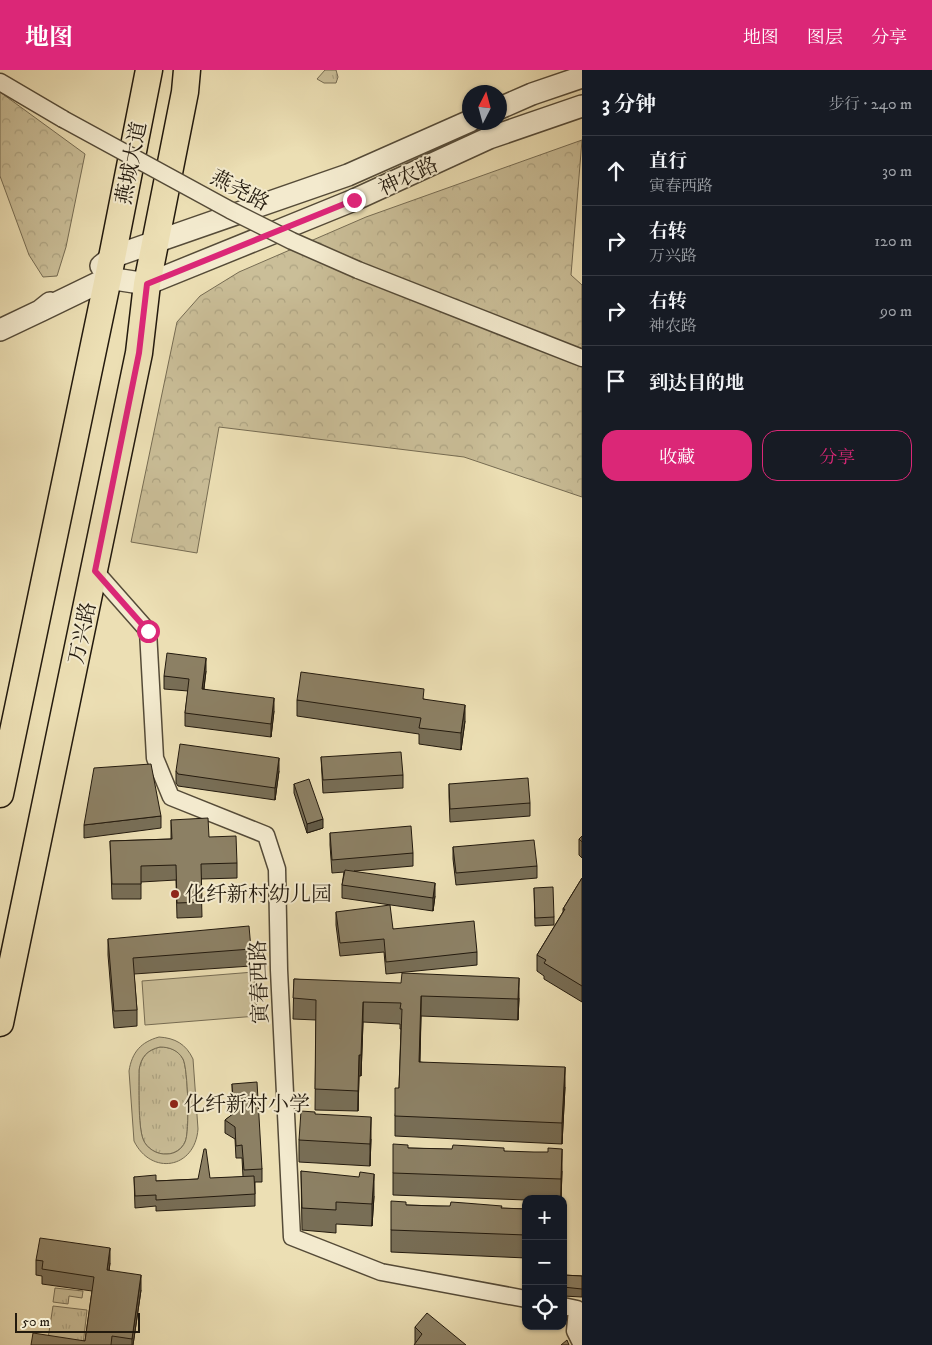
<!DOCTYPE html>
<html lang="zh">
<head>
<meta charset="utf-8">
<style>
  body { margin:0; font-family:"IM FELL DW Pica","Noto Serif SC",serif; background:#242831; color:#f1f3f6 }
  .controls { position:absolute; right:15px; bottom:15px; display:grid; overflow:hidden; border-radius:10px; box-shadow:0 1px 4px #0004 }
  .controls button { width:45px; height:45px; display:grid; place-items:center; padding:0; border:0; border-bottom:1px solid #363941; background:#171b24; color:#f1f3f6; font:25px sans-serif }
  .compass { position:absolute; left:462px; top:15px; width:45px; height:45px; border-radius:50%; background:#171b24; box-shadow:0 1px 4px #0004; rotate:6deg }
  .scale { position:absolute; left:15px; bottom:12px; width:125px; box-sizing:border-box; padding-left:5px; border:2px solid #231a0e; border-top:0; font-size:14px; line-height:18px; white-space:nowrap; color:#231a0e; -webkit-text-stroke:4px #f3eace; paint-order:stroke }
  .stop { position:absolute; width:15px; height:15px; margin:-11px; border:4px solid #db2777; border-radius:50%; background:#fff }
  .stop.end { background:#db2777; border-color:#fff; box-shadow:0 1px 5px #0008 }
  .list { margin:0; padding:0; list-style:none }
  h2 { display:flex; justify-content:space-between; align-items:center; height:65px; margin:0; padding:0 20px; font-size:21px }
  h2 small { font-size:16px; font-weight:400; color:#9ea1a6 }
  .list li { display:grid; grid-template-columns:32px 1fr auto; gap:15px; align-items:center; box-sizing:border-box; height:70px; padding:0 20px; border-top:1px solid #363941 }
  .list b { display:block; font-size:19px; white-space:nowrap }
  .list p { margin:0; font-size:16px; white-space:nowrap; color:#9ea1a6 }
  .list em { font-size:16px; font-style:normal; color:#9ea1a6 }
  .actions { display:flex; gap:10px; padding:15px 20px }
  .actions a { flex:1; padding:11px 0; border:1px solid #db2777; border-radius:15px; text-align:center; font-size:18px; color:#db2777 }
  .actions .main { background:#db2777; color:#fff }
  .icon { flex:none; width:28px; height:28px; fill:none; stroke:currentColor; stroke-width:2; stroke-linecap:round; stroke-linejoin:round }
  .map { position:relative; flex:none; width:582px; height:1275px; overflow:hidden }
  header { display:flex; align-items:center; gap:30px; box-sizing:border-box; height:70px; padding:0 25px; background:#db2777; color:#fff }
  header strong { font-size:24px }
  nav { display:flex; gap:28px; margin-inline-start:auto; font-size:18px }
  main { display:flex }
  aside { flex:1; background:#171b24 }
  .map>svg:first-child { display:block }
  .grass { fill:url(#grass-tufts); stroke:#766c53 }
  .park { fill:url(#park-crowns); stroke:#766c53 }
  .garden { fill:#cabe98; stroke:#766c53; fill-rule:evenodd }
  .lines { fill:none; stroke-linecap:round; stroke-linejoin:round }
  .minor-casing { stroke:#554b38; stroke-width:19 }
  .tertiary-casing { stroke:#554b38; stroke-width:24 }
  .primary-casing { stroke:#231a0e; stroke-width:29 }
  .minor { stroke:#f3eace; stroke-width:16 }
  .tertiary { stroke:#f3eace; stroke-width:21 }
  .primary { stroke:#ecdfb4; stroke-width:26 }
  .minor-bridge-casing { stroke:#554b38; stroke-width:19; stroke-linecap:butt }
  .minor-bridge { stroke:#f3eace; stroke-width:16 }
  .wall { fill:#786e56; stroke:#231a0e }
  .shaded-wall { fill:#625a46; stroke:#231a0e }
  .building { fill:#8c8064; stroke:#231a0e }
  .route { stroke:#db2777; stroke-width:6 }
  .poi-dot { fill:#8f2418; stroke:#f3eace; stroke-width:2 }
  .labels { text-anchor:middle; stroke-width:4; stroke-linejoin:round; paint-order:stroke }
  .street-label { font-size:21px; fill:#231a0e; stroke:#f3eace }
  .poi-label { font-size:21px; fill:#231a0e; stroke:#f3eace; text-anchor:start }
</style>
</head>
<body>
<header>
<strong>地图</strong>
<nav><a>地图</a><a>图层</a><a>分享</a></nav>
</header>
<main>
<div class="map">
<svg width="582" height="1275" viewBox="0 0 582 1275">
  <defs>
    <pattern id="grass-tufts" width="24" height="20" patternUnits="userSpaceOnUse" patternTransform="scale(1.25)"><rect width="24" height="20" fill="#cabe98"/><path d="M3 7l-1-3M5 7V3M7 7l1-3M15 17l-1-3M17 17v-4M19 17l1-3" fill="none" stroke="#ada382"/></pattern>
    <pattern id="park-crowns" width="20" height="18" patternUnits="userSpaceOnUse" patternTransform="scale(1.25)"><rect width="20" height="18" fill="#cabe98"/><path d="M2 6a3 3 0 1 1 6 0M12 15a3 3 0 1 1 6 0" fill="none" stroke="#ada382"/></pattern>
  </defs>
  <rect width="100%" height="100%" fill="#ecdfb4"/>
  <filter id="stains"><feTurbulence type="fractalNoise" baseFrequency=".004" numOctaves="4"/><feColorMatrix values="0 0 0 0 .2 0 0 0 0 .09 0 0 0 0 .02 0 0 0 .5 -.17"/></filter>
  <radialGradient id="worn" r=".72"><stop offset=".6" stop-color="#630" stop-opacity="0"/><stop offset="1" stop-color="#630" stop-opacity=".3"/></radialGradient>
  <!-- grass -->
  <path class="grass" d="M325,0H336L338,7L336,13H324L317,9Z
    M160,977C170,977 178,980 183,989C188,998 190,1063 185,1072C182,1079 174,1084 167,1084C157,1085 146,1078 143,1069C138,1056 139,1016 139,1000C141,987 147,980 160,977Z
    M55,1218L83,1221L82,1228L69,1226L68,1234L53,1232Z
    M53,1236L87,1240L83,1275H47Z"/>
  <!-- park -->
  <path class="park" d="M0,22L85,84L66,177L57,206L43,207L29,185L0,106Z
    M582,70L571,205L582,215V427L464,387L219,357L197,483L131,472L177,252L200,226L239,202L366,147Z"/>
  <!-- garden -->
  <path class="garden" d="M254,902L257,946L145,955L142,911Z
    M159,967C175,968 186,974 193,989L198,1059C195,1099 151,1106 134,1071L129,1001C132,982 141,972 159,967ZM160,977C169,977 178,980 183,989C188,998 190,1063 185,1072C182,1079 175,1084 167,1084C157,1085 146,1078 143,1069C138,1056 139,1016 139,1000C141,987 147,980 160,977Z"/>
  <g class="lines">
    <defs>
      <path id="minor" d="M0,12L63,49
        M358,200L582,288
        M95,501L148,561L155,688L171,727L266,765L277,799L279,900L292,1167L381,1202L526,1229
        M563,1236L577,1239L575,1261L582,1275"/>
      <path id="tertiary" d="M500,38L532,24L582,7
        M101,196L112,187L348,105L470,51
        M40,241L108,208L147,214L354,130L489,68L582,36
        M0,260L40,241L50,233"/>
      <path id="primary" d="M0,724L108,208L149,0
        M0,953L139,283L147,214L185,22L187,0"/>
    </defs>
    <!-- minor casing -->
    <use href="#minor" class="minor-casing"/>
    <!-- tertiary casing -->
    <use href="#tertiary" class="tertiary-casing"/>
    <!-- primary casing -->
    <use href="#primary" class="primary-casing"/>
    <!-- minor -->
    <use href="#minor" class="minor"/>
    <!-- tertiary -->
    <use href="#tertiary" class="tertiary"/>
    <!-- primary -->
    <use href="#primary" class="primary"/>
    <defs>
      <path id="minor-bridge" d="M63,49L230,140L292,171L358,200"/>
    </defs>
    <!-- minor-bridge casing -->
    <use href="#minor-bridge" class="minor-bridge-casing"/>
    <!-- minor-bridge -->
    <use href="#minor-bridge" class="minor-bridge"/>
  </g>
  <!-- wall -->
  <path class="wall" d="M206,601L204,619L274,641L271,667L185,656V643L188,621L164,619V606Z
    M424,629L465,651L461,680L419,674V664L297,646V630Z
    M321,687L403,705V718L323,723Z
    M176,701H279L275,730L178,716L176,713Z
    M294,714L323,758L307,763L294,723Z
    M449,714L530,733V746L450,752L449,727Z
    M161,746V758L84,768V755Z
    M171,750L209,767L237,793V808L201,809L202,847L177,848L176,810L141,812V829H112L110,771L171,769Z
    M330,763L413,783V796L354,801L435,826L433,841L342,828V815L344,802L332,803L330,775Z
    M582,766V788L579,785V769Z
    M453,777L537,796V808L456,815L453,789Z
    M582,808V932L544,909V906L537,901V885L563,842V839Z
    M534,818L554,847V855L535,856Z
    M336,842L393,859L477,882V895L386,904L384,882L340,886L336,855Z
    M108,869L251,879V896L134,904L137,940V956L114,958L108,885Z
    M294,909L519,928L518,950L421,946L420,992L565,1017L562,1074L395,1066V1046L399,1018L401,959H400V954L363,952L361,1006H359L358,1041L315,1040L316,950L293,949Z
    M232,1014L262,1099V1112H255V1136L156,1141V1136L135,1138L134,1107L156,1111L243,1107L242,1088H236L235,1069L225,1063V1050L233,1044Z
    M315,1044L371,1069L370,1096L299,1092V1070Z
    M408,1078L504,1081L562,1101L561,1129H526V1130L393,1125V1103Z
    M301,1101L374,1126L372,1156L336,1154V1163L302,1160Z
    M406,1135L526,1139V1188L391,1182V1160Z
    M36,1190L110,1193L109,1201L141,1220L133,1275H31L85,1271L92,1221L42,1214V1206L36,1205Z
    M563,1205L582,1206V1227L563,1226Z
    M415,1257L466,1275L415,1274Z"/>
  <!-- shaded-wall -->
  <path class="shaded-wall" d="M206,588V601L202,632V619Z
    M274,628V641L271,667V654Z
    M465,635V651L461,680V663Z
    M279,688V701L275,730V718Z
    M323,749V758L307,763V754Z
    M435,813V826L433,841V828Z
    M519,908V928L518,950V929Z
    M421,926V946L419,1012V992Z
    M363,932V952L361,1006V985Z
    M359,985V1006L358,1041V1021Z
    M565,997V1017L562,1074V1053Z
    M371,1047V1069L370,1096V1074Z
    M562,1079V1101L561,1129V1109Z
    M374,1104V1126L372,1156V1134Z
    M110,1178V1193L107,1215V1200Z
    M141,1205V1220L133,1275H132V1269Z"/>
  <!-- building -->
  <path class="building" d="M167,583L206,588L202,619L274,628L271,654L185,643L189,609L164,606Z
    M301,602L424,619L423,629L465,635L461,663L419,658L421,648L297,630Z
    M180,674L279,688L275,718L178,704L176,701Z
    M401,682L403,705L323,710L321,687Z
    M151,694L161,746L84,755L94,698Z
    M528,708L530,733L450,739L449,714Z
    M309,709L323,749L307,754L294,714Z
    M208,748L209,767L236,766L237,793L201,794L202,832L177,833L176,795L141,796V814H112L110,771L172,769L171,750Z
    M411,756L413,783L332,790L330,763Z
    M582,766V772L579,769Z
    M534,770L537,796L456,803L453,777Z
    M345,800L435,813L433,828L342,815Z
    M582,808V916L544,893L546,890L537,885L565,839H563Z
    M553,817L554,847L535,848L534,818Z
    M390,835L393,859L474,851L477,882L386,892L384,869L340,873L336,842Z
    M249,856L251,879L133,888L137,940L114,941L108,869Z
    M402,903L519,908L518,929L421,926L419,992L565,997L562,1053L395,1046V1018H399L402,939H400L401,933L363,932L361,985H359L358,1021L315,1019L316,930L293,928L294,909L401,913Z
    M257,1012L262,1099L244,1100L242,1075L236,1076L235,1057L225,1050L234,1043L232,1014Z
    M301,1041L315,1042V1044L371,1047L370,1074L299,1070Z
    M393,1074L408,1075V1078L452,1079L453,1075L504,1078V1081L534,1082H548V1078L562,1079L561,1109L393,1103Z
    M204,1079H206L210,1108L254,1106L255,1124L156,1130V1125L135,1126L134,1107L156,1105V1111L198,1109Z
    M301,1101L359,1107L360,1102L374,1104L372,1134L336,1132V1140L302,1138Z
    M391,1131L406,1132V1135L437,1136H450L451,1132L465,1133L502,1136L501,1138L526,1139V1165L391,1160Z
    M40,1168L110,1178L107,1200L141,1205L132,1269L112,1266L111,1275H31L33,1263L85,1271L94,1207L42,1199L43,1191L36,1190Z
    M563,1205L582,1206V1219L563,1217Z
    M427,1243L466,1275H414L422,1264L415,1257Z
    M567,1270L569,1275H561Z"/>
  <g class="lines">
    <!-- route -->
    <path class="route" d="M148,561L95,501L139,283L147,214L354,130"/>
  </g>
  <!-- markers -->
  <g class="poi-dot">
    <circle cx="175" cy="824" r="5"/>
    <circle cx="174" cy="1034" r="5"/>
  </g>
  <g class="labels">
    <!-- street labels -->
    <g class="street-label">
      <text transform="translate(131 93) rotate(-79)" y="7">燕城大道</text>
      <text transform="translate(408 106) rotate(-25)" y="7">神农路</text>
      <text transform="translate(240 120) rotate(28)" y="7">燕尧路</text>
      <text transform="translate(82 563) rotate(-78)" y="7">万兴路</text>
      <text transform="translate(259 912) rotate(-92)" y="7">寅春西路</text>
    </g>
    <!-- poi labels -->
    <g class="poi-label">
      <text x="185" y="831">化纤新村幼儿园</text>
      <text x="184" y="1041">化纤新村小学</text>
    </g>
  </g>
  <rect width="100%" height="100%" filter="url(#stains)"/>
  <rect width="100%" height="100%" fill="url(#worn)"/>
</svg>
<div class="controls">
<button>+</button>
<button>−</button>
<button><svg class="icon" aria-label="locate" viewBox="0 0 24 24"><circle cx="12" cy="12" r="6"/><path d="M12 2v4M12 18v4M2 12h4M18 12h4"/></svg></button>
</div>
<svg class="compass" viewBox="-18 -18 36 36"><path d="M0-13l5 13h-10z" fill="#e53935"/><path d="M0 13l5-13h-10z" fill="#9ea1a6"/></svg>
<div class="scale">50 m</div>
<div class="stop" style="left:148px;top:561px"></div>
<div class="stop end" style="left:354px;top:130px"></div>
</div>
<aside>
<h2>3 分钟<small>步行 · 240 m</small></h2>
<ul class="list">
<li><svg class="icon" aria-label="ahead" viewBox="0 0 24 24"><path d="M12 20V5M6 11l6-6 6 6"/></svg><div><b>直行</b><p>寅春西路</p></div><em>30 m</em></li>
<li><svg class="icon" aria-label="right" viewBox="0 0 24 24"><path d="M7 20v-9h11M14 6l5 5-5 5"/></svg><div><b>右转</b><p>万兴路</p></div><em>120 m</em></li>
<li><svg class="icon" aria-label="right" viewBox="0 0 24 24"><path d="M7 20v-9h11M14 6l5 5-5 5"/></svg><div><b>右转</b><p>神农路</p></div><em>90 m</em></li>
<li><svg class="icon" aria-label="arrive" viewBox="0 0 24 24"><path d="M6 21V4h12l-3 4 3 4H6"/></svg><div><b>到达目的地</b></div></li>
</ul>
<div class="actions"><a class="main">收藏</a><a>分享</a></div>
</aside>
</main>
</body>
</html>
